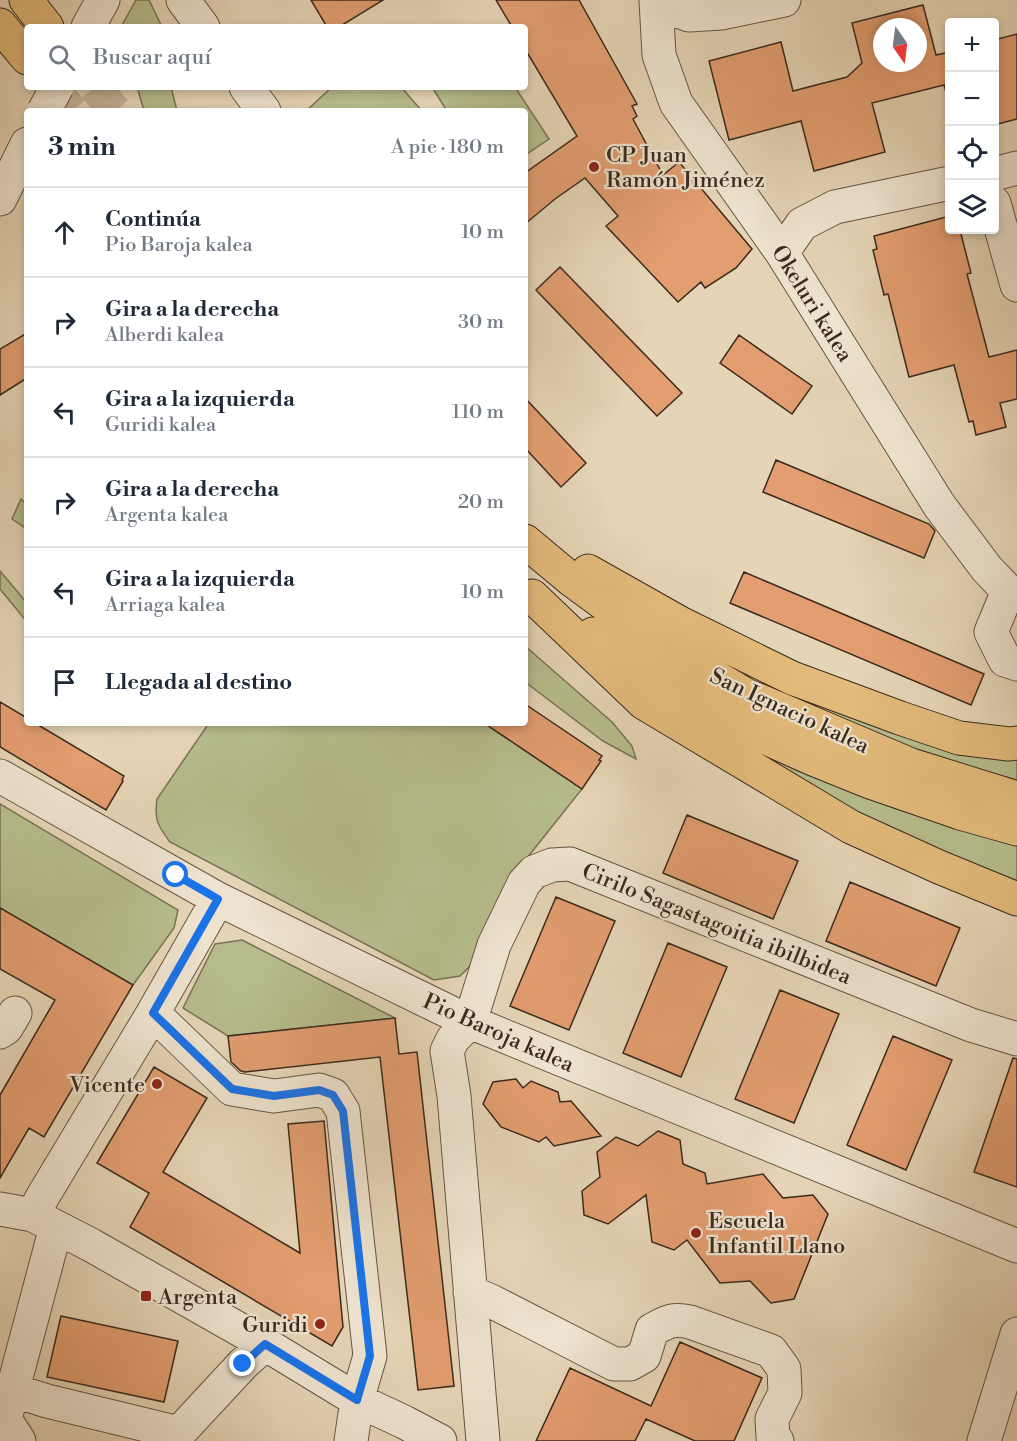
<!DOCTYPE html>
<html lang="es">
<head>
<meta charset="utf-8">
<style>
  body { margin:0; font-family:"Libre Bodoni",serif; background:#f6f6f7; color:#1f2937 }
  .controls { position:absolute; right:18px; top:18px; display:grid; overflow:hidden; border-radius:6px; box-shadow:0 3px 9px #0003 }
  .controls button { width:54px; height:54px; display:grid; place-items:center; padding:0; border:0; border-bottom:2px solid #e0e1e3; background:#fff; color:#1f2937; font:30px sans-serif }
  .compass { position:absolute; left:873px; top:18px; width:54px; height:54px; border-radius:50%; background:#fff; box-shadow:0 3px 9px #0003; rotate:166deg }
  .stop { position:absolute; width:18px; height:18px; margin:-14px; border:4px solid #1a73e8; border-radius:50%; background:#fff }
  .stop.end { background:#1a73e8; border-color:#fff; box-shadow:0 2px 6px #0008 }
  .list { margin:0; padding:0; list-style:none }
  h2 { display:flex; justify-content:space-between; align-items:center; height:78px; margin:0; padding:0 24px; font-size:26px }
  h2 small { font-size:20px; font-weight:400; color:#747a83 }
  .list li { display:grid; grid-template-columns:39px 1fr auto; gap:18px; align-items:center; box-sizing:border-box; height:90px; padding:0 24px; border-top:2px solid #e0e1e3 }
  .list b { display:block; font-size:22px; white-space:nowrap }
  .list p { margin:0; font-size:20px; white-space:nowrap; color:#747a83 }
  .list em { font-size:20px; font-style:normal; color:#747a83 }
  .icon { flex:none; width:33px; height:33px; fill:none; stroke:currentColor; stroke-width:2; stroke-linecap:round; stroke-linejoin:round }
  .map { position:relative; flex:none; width:1017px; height:1441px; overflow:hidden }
  .search { position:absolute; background:#fff; box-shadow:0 3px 9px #0003; left:24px; top:24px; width:504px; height:66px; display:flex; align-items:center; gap:15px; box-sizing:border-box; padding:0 21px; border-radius:6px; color:#747a83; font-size:22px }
  .panel { position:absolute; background:#fff; box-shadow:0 3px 9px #0003; left:24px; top:108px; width:504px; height:618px; border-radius:6px }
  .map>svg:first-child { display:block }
  .green { fill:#b6bc8c; stroke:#787354; stroke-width:1.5 }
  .building { fill:#e29d70; stroke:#3b2a1d; stroke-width:1.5; fill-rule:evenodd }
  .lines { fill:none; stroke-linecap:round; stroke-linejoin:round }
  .major-tunnel { stroke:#c3b297; stroke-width:33; stroke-dasharray:33 16; stroke-linecap:butt }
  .minor-casing { stroke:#665443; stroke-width:35 }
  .major-casing { stroke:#3b2a1d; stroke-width:35 }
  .minor { stroke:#eee3cf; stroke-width:33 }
  .major { stroke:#e2ba7a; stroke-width:33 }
  .minor-bridge-casing { stroke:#665443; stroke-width:35; stroke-linecap:butt }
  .minor-bridge { stroke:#eee3cf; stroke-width:33 }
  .route { stroke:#1a73e8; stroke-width:8 }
  .poi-dot { fill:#8f2418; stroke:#eee3cf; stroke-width:2 }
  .labels { text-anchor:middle; stroke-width:4.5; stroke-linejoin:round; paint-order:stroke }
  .poi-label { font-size:22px; fill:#3b2a1d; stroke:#eee3cf; text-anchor:start }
  .street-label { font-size:22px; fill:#3b2a1d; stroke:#eee3cf }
</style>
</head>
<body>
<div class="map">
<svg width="1017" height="1441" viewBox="0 0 1017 1441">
  <rect width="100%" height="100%" fill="#e5d4b5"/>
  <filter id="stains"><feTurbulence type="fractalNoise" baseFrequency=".00333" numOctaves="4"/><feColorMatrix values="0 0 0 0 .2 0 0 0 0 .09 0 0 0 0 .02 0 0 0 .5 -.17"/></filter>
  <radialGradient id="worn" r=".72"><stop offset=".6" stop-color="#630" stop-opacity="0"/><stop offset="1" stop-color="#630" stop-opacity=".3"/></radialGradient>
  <!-- green -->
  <path class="green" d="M136,0H149L162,27H121Z
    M137,87H171L177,111H147L143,107Z
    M332,87H401L422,111H306Z
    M432,87H515L549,139L525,155V111H447Z
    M21,499L27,505V529L12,519Z
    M0,571L27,603V622L0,589Z
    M683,636L1017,755V780L977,769L889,740L790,698Z
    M525,646L612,722L632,746L636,759L603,741L525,682Z
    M689,717L796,770L897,809L1017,846V887L864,823Z
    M209,723H484L582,789L527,858L474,962L460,976L434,980L170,842C158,826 154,820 157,799Z
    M0,804L178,910L174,928L133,985L0,908Z
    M242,940L395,1018L228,1036L183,1008L215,944Z"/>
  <!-- building -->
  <path class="building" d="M311,0H383L339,27H327Z
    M496,0H579L637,104L632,106L637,116L633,119L663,175L679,162L752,249L736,268L705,288L701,282L678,302L606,226L618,216L585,178L555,199L525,224V173L577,136L525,49V27H512Z
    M923,5L936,55L950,52V108L944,85L872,103L885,152L814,171L801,121L729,140L709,61L781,42L793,91L847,77L862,63L852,23ZM882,27H918V63H882Z
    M1017,34V119L994,125V40Z
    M950,216V230H960L971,273L967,274L989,357L1017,350V399L1000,403L1006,427L976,435L973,421L969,422L954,365L909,377L888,294L884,295L873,250L877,249L874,236Z
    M560,267L682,393L657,416L536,290Z
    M27,333V378L0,395V349Z
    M739,335L812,386L792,414L720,363Z
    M525,398L586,463L561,487L525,448Z
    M776,460L929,524L935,531L924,558L763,492Z
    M744,572L984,674L971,705L730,603Z
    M0,702L27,718V723H35L124,776L122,780L123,781L106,810L0,747Z
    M525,704L602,756L599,760L601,761L582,789L484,723H525Z
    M687,815L798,861L773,919L663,873Z
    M850,882L960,928L936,986L826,941Z
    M556,897L615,921L569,1030L510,1006Z
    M0,908L133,985L44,1137L29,1128L0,1178V1095L55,1000L0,969Z
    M668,943L727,967L681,1077L623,1053Z
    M780,990L839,1014L794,1123L735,1099Z
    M395,1018L399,1054L417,1052L454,1386L418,1390L380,1057L245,1072L241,1071L231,1062L228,1036Z
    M893,1036L952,1060L906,1170L847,1145Z
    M1013,1058L1017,1059V1187L974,1172Z
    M154,1067L207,1098L163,1172L300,1253L288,1124L324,1121L343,1327L332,1346L130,1227L149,1193L97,1163Z
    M516,1079L523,1088L531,1081L558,1092L560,1102L571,1101L601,1136L554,1146L546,1137L539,1142L501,1127L483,1104L493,1082Z
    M658,1131L680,1140L683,1164L705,1173L707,1184L763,1174L783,1198L813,1195L828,1214L794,1299L771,1303L750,1281L720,1283L687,1240L674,1250L652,1242L646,1195L608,1224L584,1215L582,1191L600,1177L597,1152L616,1137L638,1146Z
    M61,1316L178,1341L164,1402L47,1377Z
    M680,1342L762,1378L734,1441H695L646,1419L635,1441H536L570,1368L651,1406Z"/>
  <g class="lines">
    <!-- major-tunnel -->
    <path class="major-tunnel" d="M52,87L72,111
      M95,87L115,111"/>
    <defs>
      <path id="minor" d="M183,0L203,27
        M656,0L659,55L676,103L782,253L939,505L987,569L1008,591L1017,595
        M656,3L689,15L721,13L784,0
        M88,27L103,0
        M246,87L264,111
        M994,174L1017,168
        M0,199L27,144
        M994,203L1017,285
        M782,253L802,224L835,207L950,183
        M1008,591L991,632L1005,660L1017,664
        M0,776L218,899L470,1022L1017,1246
        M153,1013L232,1089L274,1096L319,1090L333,1095L343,1111L370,1356L357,1400L351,1441
        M0,1032L6,1028L15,1013
        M0,1209L33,1215L91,1245L265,1344L357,1400L404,1422L440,1441
        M33,1215L43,1196L153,1013L218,899
        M470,1292L491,1301L614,1364H630L644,1356L652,1330C667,1322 672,1318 690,1322L771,1351L784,1369L785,1393L772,1419L773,1437L777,1441
        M12,1390L47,1401L179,1433
        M19,1441L5,1419L56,1227
        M178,1441L179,1433L243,1364L265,1344
        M483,1441L454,1096L447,1051L453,1039L470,1022L494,945L524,883L534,872L552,865L570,864L971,1025L1017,1039
        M984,1441L1017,1334"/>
      <path id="major" d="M26,0L47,27
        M0,25L27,58
        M525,541L573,581L641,631L690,662L746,695L911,765L1017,798
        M588,571L682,624L792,678L900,718L959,738L1009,744L1017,743
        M532,596L644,703L851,827L939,867L1017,899
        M593,634L669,684L766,738L813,759L870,782L960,813L1017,829"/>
    </defs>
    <!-- minor casing -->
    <use href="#minor" class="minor-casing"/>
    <!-- major casing -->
    <use href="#major" class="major-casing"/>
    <!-- minor -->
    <use href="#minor" class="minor"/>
    <!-- major -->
    <use href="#major" class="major"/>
    <defs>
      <path id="minor-bridge" d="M44,111L57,87"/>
    </defs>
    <!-- minor-bridge casing -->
    <use href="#minor-bridge" class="minor-bridge-casing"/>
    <!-- minor-bridge -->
    <use href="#minor-bridge" class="minor-bridge"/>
  </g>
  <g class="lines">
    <!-- route -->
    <path class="route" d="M176,875L218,899L153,1013L232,1089L274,1096L319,1090L333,1095L343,1111L370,1356L357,1400L265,1344L243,1364"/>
  </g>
  <!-- markers -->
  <g class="poi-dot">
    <circle cx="594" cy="167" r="6"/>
    <circle cx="157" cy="1084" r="6"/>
    <circle cx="696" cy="1233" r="6"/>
    <rect x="140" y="1290" width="12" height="12" rx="3"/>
    <circle cx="320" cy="1324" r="6"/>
  </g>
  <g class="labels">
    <!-- poi labels -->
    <g class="poi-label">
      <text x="606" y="162">CP Juan<tspan x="606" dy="25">Ramón Jiménez</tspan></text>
      <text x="145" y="1092" text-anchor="end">Vicente</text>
      <text x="708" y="1228">Escuela<tspan x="708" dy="25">Infantil Llano</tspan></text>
      <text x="158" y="1304">Argenta</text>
      <text x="308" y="1332" text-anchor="end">Guridi</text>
    </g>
    <!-- street labels -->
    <g class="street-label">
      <text transform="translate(813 303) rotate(58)" y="8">Okeluri kalea</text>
      <text transform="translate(790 710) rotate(25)" y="8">San Ignacio kalea</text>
      <text transform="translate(717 923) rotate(22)" y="8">Cirilo Sagastagoitia ibilbidea</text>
      <text transform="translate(499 1032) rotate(24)" y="8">Pio Baroja kalea</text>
    </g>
  </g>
  <rect width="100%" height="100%" filter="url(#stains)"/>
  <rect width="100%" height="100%" fill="url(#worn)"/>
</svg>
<div class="controls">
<button>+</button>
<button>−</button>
<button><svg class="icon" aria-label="locate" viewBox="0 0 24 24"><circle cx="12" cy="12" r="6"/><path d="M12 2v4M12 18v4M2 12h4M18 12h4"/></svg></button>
<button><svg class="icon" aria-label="layers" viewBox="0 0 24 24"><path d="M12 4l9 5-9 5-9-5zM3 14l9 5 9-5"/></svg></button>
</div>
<svg class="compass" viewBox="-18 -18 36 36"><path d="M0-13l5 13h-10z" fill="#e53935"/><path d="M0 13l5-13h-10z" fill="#747a83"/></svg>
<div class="stop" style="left:176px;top:875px"></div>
<div class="stop end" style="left:243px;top:1364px"></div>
<div class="search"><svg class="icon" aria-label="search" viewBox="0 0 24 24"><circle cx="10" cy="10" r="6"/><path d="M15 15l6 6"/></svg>Buscar aquí</div>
<section class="panel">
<h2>3 min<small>A pie · 180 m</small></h2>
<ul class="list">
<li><svg class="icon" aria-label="ahead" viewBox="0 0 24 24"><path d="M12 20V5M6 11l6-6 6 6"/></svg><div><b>Continúa</b><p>Pio Baroja kalea</p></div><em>10 m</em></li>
<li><svg class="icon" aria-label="right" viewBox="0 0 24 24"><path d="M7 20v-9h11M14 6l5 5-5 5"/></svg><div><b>Gira a la derecha</b><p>Alberdi kalea</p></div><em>30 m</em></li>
<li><svg class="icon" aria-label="left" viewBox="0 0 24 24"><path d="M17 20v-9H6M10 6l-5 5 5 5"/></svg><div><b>Gira a la izquierda</b><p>Guridi kalea</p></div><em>110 m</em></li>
<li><svg class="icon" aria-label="right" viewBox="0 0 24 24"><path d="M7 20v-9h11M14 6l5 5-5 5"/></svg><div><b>Gira a la derecha</b><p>Argenta kalea</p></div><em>20 m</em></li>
<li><svg class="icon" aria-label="left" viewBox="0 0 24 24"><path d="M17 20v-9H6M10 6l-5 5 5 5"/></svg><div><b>Gira a la izquierda</b><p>Arriaga kalea</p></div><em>10 m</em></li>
<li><svg class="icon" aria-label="arrive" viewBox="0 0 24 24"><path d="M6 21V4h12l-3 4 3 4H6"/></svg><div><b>Llegada al destino</b></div></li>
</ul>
</section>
</div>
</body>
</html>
